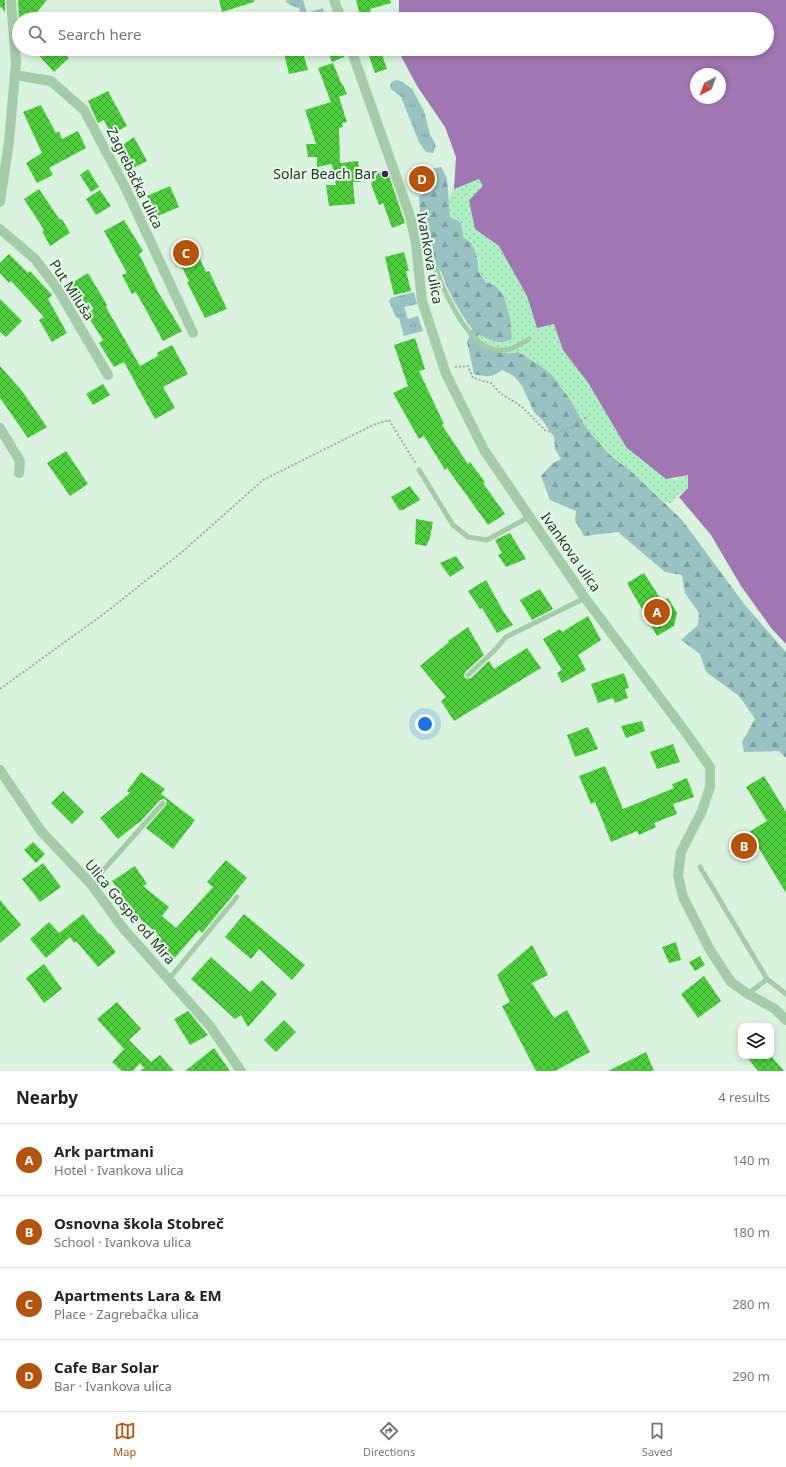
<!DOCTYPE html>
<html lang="en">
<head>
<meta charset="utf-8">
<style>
  body { margin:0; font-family:"Noto Sans",sans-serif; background:#f2f2f2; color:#222 }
  .controls { position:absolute; right:12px; bottom:12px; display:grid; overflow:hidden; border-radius:8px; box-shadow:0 2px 6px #0003 }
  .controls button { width:36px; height:36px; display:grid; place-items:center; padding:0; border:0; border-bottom:1px solid #e0e0e0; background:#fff; color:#222; font:20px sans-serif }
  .compass { position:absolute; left:690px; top:68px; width:36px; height:36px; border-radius:50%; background:#fff; box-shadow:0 2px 6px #0003; rotate:221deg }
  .you { position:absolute; left:425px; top:724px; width:14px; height:14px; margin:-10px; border:3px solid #fff; border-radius:50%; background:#1a73e8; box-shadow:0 0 0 6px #1a73e833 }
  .badge { display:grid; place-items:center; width:26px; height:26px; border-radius:50%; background:#b45309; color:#fff; font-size:13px; font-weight:700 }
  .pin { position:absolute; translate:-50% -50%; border:2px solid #fff; box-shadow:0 1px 4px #0006 }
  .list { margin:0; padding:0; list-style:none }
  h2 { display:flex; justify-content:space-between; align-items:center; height:52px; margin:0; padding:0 16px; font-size:17px }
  h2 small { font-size:13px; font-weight:400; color:#767676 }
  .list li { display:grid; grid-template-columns:26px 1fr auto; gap:12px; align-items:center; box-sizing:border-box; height:72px; padding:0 16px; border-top:1px solid #e0e0e0 }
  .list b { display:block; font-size:15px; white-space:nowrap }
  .list p { margin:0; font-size:13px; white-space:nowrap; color:#767676 }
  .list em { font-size:13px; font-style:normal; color:#767676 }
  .icon { flex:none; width:22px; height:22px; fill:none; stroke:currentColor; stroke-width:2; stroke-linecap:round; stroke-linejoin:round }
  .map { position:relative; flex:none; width:786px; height:1071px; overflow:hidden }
  .search { position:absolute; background:#fff; box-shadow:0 2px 6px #0003; left:12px; right:12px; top:12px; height:44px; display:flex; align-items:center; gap:10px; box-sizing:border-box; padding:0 14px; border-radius:22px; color:#767676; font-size:15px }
  .sheet { height:340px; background:#fff }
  nav { display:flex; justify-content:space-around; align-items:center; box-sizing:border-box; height:56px; border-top:1px solid #e0e0e0; background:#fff; font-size:11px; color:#767676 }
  nav a { display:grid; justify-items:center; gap:2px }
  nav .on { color:#b45309 }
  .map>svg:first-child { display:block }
  .grass { fill:url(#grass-tufts) }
  .forest { fill:url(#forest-firs) }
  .sand { fill:url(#sand-dots) }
  .water { fill:#a077b2; fill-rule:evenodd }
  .building { fill:url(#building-cross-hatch) }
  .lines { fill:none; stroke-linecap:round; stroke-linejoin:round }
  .path { stroke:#8fb892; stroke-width:2; stroke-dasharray:2 2; stroke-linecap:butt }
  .lane { stroke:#a5cca9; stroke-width:5 }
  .street { stroke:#a5cca9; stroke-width:10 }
  .poi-dot { fill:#49195b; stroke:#e6fbea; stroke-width:1.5 }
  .labels { text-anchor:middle; stroke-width:4; stroke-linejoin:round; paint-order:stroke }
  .poi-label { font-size:14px; fill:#273727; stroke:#e6fbea; text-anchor:end }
  .street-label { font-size:14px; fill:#273727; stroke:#e6fbea }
</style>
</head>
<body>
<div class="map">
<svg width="786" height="1071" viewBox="0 0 786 1071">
  <defs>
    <pattern id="grass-tufts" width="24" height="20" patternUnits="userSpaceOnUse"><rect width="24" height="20" fill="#99c3c3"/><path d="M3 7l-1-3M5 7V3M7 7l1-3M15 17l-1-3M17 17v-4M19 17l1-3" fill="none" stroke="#7d9f9e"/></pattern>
    <pattern id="forest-firs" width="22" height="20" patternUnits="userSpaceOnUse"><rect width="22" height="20" fill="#99c3c3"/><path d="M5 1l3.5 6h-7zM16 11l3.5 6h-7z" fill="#7d9f9e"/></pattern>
    <pattern id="sand-dots" width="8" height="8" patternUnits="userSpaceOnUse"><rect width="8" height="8" fill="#adf1c2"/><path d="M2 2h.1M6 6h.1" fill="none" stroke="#95cfa7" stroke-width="1.8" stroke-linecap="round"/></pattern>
    <pattern id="building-cross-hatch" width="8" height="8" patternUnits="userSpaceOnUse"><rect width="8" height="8" fill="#4cce3d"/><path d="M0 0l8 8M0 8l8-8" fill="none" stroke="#3fa833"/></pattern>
  </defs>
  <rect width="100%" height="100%" fill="#daf3de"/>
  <!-- grass -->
  <path class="grass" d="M286,0H303L307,13L323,8L326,19H302L299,8L292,6L286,2Z
    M397,80L403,82L412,89L424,111L430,134L436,146L433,153L426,152L419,142L401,97L391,89L390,85L393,81Z
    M414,292L417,304L404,307L408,319L418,316L423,331L404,336L399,318H396L389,301L391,298Z"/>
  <!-- forest -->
  <path class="forest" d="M441,167L447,178L450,217L461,222L464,238L471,242C476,252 479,260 478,271L486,282L495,285L504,296L511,318L512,339C499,346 490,340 478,335L511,353L518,352L538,364L551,374L570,399L585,426L608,453L633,473L682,520L745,605L786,652V758L779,751L744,752L742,742L755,719L739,696L706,672L700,654L681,640L698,625L699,613L685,593L682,575L665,572L618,532L584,536L575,520L576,511L550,500L541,476L553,463L561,459L555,449L554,437L543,421L534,412L522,386L514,376L502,370C490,378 488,377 474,374L467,342L472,329C459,311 448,292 441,271L429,266L420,214L419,196L431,191L434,184L431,169Z"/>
  <!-- sand -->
  <path class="sand" d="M477,177L484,179L486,185L480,191L469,198L477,226L482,234L489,239L499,243L528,296L530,308L540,326L546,322L556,323L565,352L665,477L677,480L681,475L689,474V490L677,495L672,503H665L633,473L608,453L585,426L570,399L551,374L538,364L518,352C500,356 491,349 476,342L478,334C490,340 499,346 512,339L510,318L504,296L495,285L486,282L478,271L479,261L471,242L464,238L461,222L450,217C447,188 453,188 477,177Z"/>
  <!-- water -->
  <path class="water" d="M399,0H786V644L772,629L741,586L711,535L679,497L688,488V475L666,479L626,447L589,384L563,350L554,324L537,328L527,296L499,246L475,229L469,200L483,186L479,179L454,189L456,157L445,127L417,86L399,52V49H767V19H399ZM696,74H720V98H696Z"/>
  <!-- building -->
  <path class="building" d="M0,0H5V12L0,6Z
    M18,0H47L31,19H19Z
    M219,0H254V2L222,12Z
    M356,0H390L391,3L370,9L373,19H361Z
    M33,49H61L69,58L54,72Z
    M283,49H302L308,70L289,74Z
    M327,49H341L344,57L332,62Z
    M381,52L387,69L375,73L369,56Z
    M333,63L342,85H343L347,94L339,97L347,122L342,123L343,127L339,128L340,163L358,161L361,182H353L355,204L329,206L326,185H336L332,164L317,167V157H308L306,144H316L305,110L331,102L318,68Z
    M108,91L127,126L111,135L104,120L98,123L88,101Z
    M41,105L56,133L59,131L62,139L78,131L86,148L49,168L53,175L37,183L26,163L42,153L23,112Z
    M134,137L147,161L127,171L117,149Z
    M424,164L432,187L418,192L410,169Z
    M88,169L99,187L91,192L80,175Z
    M387,170L405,223L392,228L383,203L379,205L371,184L378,173Z
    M170,186L179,207L158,216L147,196Z
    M39,189L60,220L62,219L70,233L50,246L42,231L44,230L24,199Z
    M100,190L111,206L96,215L86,199Z
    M124,220L143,251L139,254L158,292L182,331L163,341L136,292L132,294L122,275L127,273L104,231Z
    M191,240L206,272L209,271L227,309L205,318L187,282L189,281L173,249Z
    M404,252L409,271H406L411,291L394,295L385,257Z
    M9,254L28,273L30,271L52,295L48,299L67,333L52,342L39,320L44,317L11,281L9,283L0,273V263Z
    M88,273L107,305L106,307L140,366L158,356L157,353L172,345L188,374L163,387L175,408L155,419L124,362L114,367L99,343L103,340L68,285Z
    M0,299L22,321L6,337L0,332Z
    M415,338L425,369L419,371L444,424L442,425L468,464L470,462L485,482L483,483L505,514L488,525L447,468L445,470L424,436L419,439L393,393L408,386L394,345Z
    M0,366L22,391L47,427L28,438L0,398Z
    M103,384L110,395L93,405L86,394Z
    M66,451L88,484L70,496L47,463Z
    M410,486L420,500L403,510H399L391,497Z
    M416,519L433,522L430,538L426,546L415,544Z
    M510,533L526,559L506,567L498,555L502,553L495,540Z
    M456,556L464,568L450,577L440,563Z
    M644,573L662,601L668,598L677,613L674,626L657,636L627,583Z
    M486,580L503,611L513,625L497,633L482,608L480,609L468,591Z
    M540,589L553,609L532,620L520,600Z
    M588,616L601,640L578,655L586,670L562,683L557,673L562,670L543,639L560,629L562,632Z
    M468,627L484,655L465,672L464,676L466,679L471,678L489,661L494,669L527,648L541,668L454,721L441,701L446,697L420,666L449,642L448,641Z
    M624,673L629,688L625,689L628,698L615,703L613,698L598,703L591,684Z
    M642,721L645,731L626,738L621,726Z
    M588,727L598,749L575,757L567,735Z
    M673,744L680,762L657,769L650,752Z
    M605,766L623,809L674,788L672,784L687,778L694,797L673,804L677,814L654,823L656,827L639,835L637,831L611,842L595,802L591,804L579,776Z
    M141,772L165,789L161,794L195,820L173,849L146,828L166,805L167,801L164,799L160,800L139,823H138L118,839L100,818L130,793L127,791Z
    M764,776L786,812V893L749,832L767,821L746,787Z
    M63,791L84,812L72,824L51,803Z
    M33,842L45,854L36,863L24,850Z
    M226,860L247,878L202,933L199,930L172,961L151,942L158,934L132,912L133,911L112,881L135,866L147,884L143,886L169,907L162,916L176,928L213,887L207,882Z
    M43,863L61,887L40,902L22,879Z
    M0,900L21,925L0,943Z
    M83,914L99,934L100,933L116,952L98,967L76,941L74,943L70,937L46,958L30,939L49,922L59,933Z
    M244,914L305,965L292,980L259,949L251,959L225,937Z
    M676,942L681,960L669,963L662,947Z
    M532,945L548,975L532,983L554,1018L567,1010L590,1052L555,1071H536L502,1006L510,1002L497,975Z
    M700,956L705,965L695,971L689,962Z
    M211,957L250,992L262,980L277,994L248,1027L241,1015L235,1019L191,979Z
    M44,964L62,989L44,1003L26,978Z
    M704,976L721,1001L698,1018L681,994Z
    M117,1002L141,1029L129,1040L151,1062L160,1055L174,1071H140L144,1068L140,1063L133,1071H122L112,1062L124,1049L97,1019Z
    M188,1011L208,1035L190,1045L174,1019Z
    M284,1020L296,1032L276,1052L264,1040Z
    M214,1048L230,1071H185Z
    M646,1052L654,1071H608Z
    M746,1056H771L784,1071H758Z"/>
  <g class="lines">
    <!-- path -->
    <path class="path" d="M455,367L468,366L473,378L491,383L500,393L521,406L546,431L556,433L572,427L588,416
      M0,689L105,613L182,552L263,480L373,425L389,420L416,464"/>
    <!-- lane -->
    <path class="lane" d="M416,244C433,254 436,270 443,287C454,311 477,359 510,349C516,347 523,343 529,339
      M419,470L453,525L468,537L487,540L529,517
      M468,675L495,650L506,637L585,598
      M700,867L767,979L748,994
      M91,884L163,803
      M169,979L237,897
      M767,979L786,994"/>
    <!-- street -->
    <path class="street" d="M334,0L341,19
      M351,49L410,216L416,244L422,301L446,374L484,450L585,598L687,734L710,767V787L702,811L681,852L678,875L683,897L710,950L731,982L748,994L775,1009L786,1020
      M15,75L51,81L84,110L126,189L193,333
      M0,202L9,142L16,62L11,0
      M0,229L35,259L57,288L108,375
      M0,428L20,461L19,473
      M0,770L41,831L91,884L123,928L210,1026L241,1071"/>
  </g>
  <!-- markers -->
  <circle class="poi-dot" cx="385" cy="174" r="4"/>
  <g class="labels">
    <!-- poi labels -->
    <g class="poi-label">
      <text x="377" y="179">Solar Beach Bar</text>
    </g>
    <!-- street labels -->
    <g class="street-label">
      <text transform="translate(135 178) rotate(64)" y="5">Zagrebačka ulica</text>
      <text transform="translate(430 258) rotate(80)" y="5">Ivankova ulica</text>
      <text transform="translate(72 290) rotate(57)" y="5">Put Miluša</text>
      <text transform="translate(571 552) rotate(55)" y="5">Ivankova ulica</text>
      <text transform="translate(130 912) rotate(50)" y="5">Ulica Gospe od Mira</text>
    </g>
  </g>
</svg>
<div class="controls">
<button><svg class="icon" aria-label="layers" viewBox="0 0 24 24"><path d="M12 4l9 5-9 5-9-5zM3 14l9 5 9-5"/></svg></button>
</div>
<svg class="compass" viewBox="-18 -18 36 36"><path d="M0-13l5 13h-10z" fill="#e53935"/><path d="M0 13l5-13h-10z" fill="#767676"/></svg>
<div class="you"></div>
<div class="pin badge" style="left:657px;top:612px">A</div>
<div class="pin badge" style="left:744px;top:846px">B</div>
<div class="pin badge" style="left:186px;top:253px">C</div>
<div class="pin badge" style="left:422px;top:179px">D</div>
<div class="search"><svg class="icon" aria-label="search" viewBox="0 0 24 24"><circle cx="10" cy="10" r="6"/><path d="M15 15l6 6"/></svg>Search here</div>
</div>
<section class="sheet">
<h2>Nearby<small>4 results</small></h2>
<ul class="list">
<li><span class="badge">A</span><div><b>Ark partmani</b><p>Hotel · Ivankova ulica</p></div><em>140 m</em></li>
<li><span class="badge">B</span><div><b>Osnovna škola Stobreč</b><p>School · Ivankova ulica</p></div><em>180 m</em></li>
<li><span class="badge">C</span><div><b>Apartments Lara &amp; EM</b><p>Place · Zagrebačka ulica</p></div><em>280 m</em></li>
<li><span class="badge">D</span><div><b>Cafe Bar Solar</b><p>Bar · Ivankova ulica</p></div><em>290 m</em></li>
</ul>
</section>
<nav>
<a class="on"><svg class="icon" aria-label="map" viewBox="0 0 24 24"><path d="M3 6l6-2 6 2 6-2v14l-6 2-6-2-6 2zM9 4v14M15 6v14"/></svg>Map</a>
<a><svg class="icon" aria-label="directions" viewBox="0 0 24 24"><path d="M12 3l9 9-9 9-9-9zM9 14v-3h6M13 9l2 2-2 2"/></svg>Directions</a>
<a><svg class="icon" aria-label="saved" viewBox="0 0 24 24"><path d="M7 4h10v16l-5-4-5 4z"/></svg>Saved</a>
</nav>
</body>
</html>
